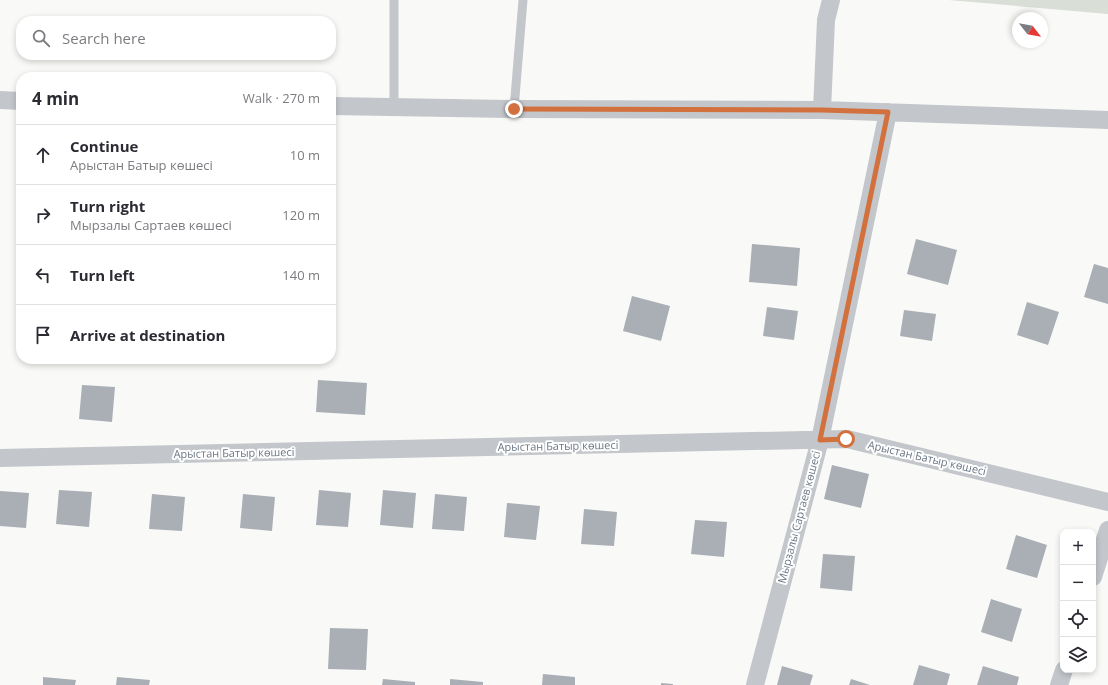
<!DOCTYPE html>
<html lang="en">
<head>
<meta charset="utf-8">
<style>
  body { margin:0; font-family:"Open Sans",sans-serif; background:#f7f7f7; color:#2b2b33 }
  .controls { position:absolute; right:12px; bottom:12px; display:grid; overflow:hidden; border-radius:8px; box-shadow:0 2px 6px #0003 }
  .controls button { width:36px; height:36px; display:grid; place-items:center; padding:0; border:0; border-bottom:1px solid #e1e1e2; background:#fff; color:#2b2b33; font:20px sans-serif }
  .compass { position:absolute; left:1012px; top:12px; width:36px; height:36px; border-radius:50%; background:#fff; box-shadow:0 2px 6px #0003; rotate:121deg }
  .stop { position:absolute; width:12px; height:12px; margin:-9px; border:3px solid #d2713e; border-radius:50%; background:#fff }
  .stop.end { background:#d2713e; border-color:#fff; box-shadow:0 1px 4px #0008 }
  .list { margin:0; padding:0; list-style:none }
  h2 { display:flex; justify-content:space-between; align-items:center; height:52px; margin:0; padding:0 16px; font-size:17px }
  h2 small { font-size:13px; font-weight:400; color:#7c7c81 }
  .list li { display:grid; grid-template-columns:26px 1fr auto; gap:12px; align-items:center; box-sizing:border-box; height:60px; padding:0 16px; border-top:1px solid #e1e1e2 }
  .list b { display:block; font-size:15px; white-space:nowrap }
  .list p { margin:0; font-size:13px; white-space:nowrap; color:#7c7c81 }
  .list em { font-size:13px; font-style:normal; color:#7c7c81 }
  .icon { flex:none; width:22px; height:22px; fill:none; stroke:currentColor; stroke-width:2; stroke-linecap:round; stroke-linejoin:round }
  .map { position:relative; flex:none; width:1108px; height:685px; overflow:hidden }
  .search { position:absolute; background:#fff; box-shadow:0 2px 6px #0003; left:16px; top:16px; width:320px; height:44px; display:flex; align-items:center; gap:10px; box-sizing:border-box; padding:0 14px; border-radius:16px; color:#7c7c81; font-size:15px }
  .panel { position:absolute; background:#fff; box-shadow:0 2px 6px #0003; left:16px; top:72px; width:320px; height:292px; border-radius:16px }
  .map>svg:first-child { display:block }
  .green { fill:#d9ded7 }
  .building { fill:#a9afb5 }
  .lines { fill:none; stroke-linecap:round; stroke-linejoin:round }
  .service { stroke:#c3c6ca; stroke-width:9 }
  .minor { stroke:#c3c6ca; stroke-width:18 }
  .route { stroke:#d2713e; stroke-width:5 }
  .labels { text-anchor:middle; stroke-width:4; stroke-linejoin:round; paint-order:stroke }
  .street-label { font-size:11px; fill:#6b7785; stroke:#fff }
</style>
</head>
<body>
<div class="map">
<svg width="1108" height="685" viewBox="0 0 1108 685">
  <rect width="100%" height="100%" fill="#f9f9f7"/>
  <!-- green -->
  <path class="green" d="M949,0H1108V14Z"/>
  <!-- building -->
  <path class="building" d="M916,239L957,250L948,285L907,274Z
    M752,244L800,248L797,286L749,282Z
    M1094,264L1108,268V304L1084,297Z
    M632,296L670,306L661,341L623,331Z
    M1027,302L1059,312L1048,345L1017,335Z
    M767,307L798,311L794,340L763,336Z
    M904,310L936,314L932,341L900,336Z
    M318,380L367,383L365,415L316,412Z
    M82,385L115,387L112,422L79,419Z
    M832,465L869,474L861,508L824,499Z
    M59,490L92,492L89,527L56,524Z
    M319,490L351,493L348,527L316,525Z
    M383,490L416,493L413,528L380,525Z
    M0,491L29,493L26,528L0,526Z
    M152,494L185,497L182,531L149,529Z
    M243,494L275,497L272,531L240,528Z
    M435,494L467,497L464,531L432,529Z
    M507,503L540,506L536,540L504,537Z
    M584,509L617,512L614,546L581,544Z
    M695,520L727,522L724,557L691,554Z
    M1016,535L1047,545L1037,578L1006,569Z
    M823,554L855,556L852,591L820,588Z
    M991,599L1022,609L1012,642L981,632Z
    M330,628L368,629L366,670L328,669Z
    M919,665L950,674L947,685H913Z
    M782,666L813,675L810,685H777Z
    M983,666L1019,677L1017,685H977Z
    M543,674L575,677V685H542Z
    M43,677L76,680L75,685H43Z
    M117,677L150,680L149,685H116Z
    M383,679L415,682V685H382Z
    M450,679L483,682V685H450Z
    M851,679L870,685H849Z
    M661,683L673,684V685H661Z"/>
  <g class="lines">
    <!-- service -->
    <path class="service" d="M394,0V107
      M514,109L523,0"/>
    <!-- minor -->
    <path class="minor" d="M0,100L21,101
      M331,106L514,109L822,110L1108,120
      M822,110L826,20L831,0
      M0,458L847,439L1108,502
      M1093,577L1108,530
      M755,685L820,440L888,112
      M1059,685L1064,670"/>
  </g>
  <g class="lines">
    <!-- route -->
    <path class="route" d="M514,109L822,110L888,112L820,440L846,439"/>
  </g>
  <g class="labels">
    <!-- street labels -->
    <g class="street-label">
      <text transform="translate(558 446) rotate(-1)" y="4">Арыстан Батыр көшесі</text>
      <text transform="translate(234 453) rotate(-1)" y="4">Арыстан Батыр көшесі</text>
      <text transform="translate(927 458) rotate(13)" y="4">Арыстан Батыр көшесі</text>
      <text transform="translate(799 517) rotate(-75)" y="4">Мырзалы Сартаев көшесі</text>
    </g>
  </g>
</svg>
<div class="controls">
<button>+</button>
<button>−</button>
<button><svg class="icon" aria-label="locate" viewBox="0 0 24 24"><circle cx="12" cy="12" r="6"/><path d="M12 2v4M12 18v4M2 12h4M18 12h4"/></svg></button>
<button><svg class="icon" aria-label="layers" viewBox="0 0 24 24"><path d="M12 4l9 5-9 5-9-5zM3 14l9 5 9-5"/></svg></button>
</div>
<svg class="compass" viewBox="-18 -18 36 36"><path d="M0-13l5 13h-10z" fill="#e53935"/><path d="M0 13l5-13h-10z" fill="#7c7c81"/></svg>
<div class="stop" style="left:846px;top:439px"></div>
<div class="stop end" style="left:514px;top:109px"></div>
<div class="search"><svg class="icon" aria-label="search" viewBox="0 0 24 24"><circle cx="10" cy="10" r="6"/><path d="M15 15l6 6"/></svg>Search here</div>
<section class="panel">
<h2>4 min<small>Walk · 270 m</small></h2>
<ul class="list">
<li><svg class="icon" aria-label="ahead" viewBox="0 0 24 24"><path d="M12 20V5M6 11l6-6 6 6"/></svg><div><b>Continue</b><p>Арыстан Батыр көшесі</p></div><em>10 m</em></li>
<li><svg class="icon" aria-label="right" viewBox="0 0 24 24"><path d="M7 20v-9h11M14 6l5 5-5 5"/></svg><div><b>Turn right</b><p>Мырзалы Сартаев көшесі</p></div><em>120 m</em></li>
<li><svg class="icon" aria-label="left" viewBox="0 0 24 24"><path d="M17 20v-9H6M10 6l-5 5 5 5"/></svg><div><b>Turn left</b></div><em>140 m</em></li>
<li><svg class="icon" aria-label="arrive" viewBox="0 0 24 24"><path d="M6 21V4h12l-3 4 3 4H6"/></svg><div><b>Arrive at destination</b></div></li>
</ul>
</section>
</div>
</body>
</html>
